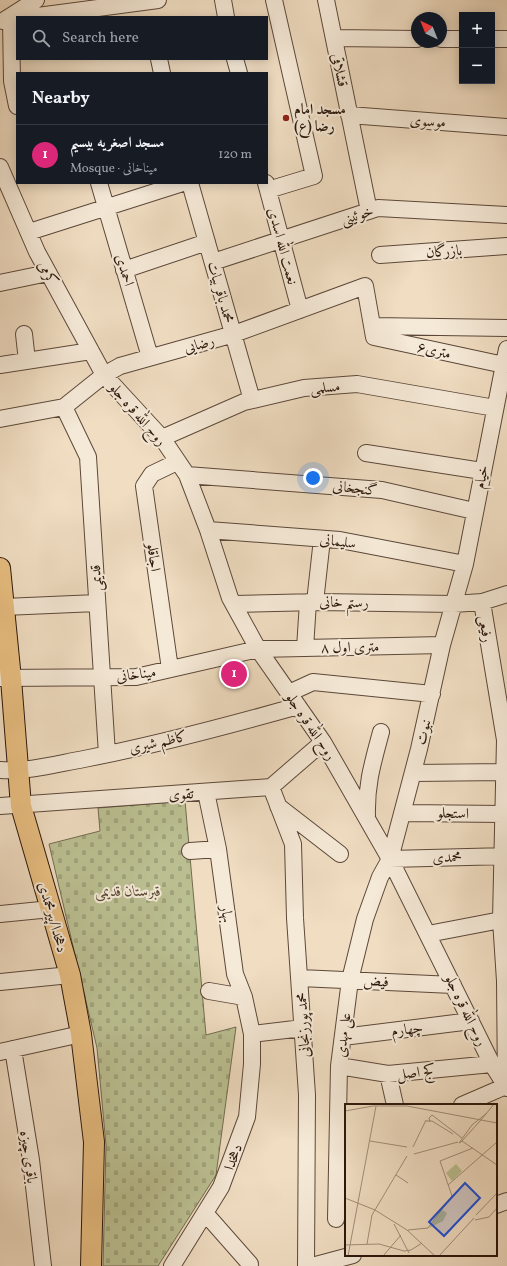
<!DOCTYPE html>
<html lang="en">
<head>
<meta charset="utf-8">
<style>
  body { margin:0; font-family:Vollkorn,Amiri,serif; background:#242831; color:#f1f3f6 }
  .controls { position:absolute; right:12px; top:12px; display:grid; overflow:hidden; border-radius:0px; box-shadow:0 2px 10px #0003 }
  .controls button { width:36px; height:36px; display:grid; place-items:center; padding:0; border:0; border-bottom:1px solid #363941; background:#171b24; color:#f1f3f6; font:20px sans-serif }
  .compass { position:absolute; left:411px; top:12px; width:36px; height:36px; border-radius:50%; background:#171b24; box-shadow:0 2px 10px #0003; rotate:317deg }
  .you { position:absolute; left:313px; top:478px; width:14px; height:14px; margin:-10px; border:3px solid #fff; border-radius:50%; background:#1a73e8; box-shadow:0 0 0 6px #1a73e833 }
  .badge { display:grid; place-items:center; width:26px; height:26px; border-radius:50%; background:#db2777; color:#fff; font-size:13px; font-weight:700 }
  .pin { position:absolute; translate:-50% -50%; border:2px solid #fff; box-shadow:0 1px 4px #0006 }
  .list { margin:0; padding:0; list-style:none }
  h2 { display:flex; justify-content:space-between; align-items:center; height:52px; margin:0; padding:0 16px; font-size:17px }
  h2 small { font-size:13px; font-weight:400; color:#9ea1a6 }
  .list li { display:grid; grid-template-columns:26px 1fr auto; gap:12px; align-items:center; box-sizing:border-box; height:60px; padding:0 16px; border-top:1px solid #363941 }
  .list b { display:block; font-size:15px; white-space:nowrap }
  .list p { margin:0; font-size:13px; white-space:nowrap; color:#9ea1a6 }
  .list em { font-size:13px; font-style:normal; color:#9ea1a6 }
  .icon { flex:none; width:22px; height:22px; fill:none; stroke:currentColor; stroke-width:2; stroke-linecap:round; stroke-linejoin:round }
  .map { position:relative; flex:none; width:507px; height:1266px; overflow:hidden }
  .search { position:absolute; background:#171b24; box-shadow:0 2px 10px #0003; left:16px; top:16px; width:252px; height:44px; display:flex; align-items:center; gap:10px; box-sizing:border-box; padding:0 14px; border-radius:0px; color:#9ea1a6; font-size:15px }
  .panel { position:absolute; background:#171b24; box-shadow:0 2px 10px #0003; left:16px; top:72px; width:252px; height:112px; border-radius:0px }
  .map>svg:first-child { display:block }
  .cemetery { fill:url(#cemetery-stones); stroke:#736c4f }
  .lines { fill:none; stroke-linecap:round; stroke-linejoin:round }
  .minor-casing { stroke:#5c483a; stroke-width:18 }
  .major-casing { stroke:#2b170c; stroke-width:22 }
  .minor { stroke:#f5e9d7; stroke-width:16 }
  .major { stroke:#e8be81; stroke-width:20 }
  .poi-dot { fill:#8f2418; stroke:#f5e9d7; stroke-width:1.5 }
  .labels { text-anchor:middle; stroke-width:4; stroke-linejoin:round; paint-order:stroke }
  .street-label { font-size:15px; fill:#2b170c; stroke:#f5e9d7 }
  .poi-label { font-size:15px; font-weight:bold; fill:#2b170c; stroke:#f5e9d7; text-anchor:start }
  .park-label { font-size:15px; font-style:italic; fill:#564a34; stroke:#f5e9d7 }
  .inset-road { fill:none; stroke:#a18e79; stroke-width:1 }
  .view { fill:#1d4ed8; fill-opacity:0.15; stroke:#1d4ed8; stroke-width:2 }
  .inset-edge { fill:none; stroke:#2b170c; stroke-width:2 }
</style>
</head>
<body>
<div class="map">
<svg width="507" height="1266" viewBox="0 0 507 1266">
  <defs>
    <pattern id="cemetery-stones" width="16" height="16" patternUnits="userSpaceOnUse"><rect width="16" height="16" fill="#bbc092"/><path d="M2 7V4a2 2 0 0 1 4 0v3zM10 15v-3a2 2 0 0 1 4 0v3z" fill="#a1a47d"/></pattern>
  </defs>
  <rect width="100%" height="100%" fill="#f0ddc2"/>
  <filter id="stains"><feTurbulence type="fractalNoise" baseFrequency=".005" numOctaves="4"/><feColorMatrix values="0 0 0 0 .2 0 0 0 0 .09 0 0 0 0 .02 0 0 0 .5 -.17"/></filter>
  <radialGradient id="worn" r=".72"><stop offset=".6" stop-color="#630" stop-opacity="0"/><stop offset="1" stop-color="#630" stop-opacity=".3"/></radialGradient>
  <!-- cemetery -->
  <path class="cemetery" d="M185,801L206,1035L236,1027L216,1175L158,1266H103L106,1145L97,1048L49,844L100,831L98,808Z"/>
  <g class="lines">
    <defs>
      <path id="minor" d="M223,0L226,17
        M326,0L369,211
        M30,17L158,0
        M11,20L12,81L17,106
        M3,21L36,0
        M334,38L417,39
        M441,39H462
        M492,39H507
        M159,59L162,73
        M235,59L239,73
        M349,115L507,127
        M0,167L37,252L104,375L162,438L187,475L208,530L230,598L258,649L323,742L390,859L492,1064L507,1088
        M99,183L150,357
        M190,183L252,400
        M266,183L300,310
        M268,190L314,176L274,0
        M29,232L183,183
        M380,255L507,246
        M213,262L378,208L507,215
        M124,270L207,242
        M0,283L48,273
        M373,326L507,328
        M24,334L27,361
        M0,365L91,351
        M64,407L88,457L107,754
        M0,419L64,407L104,375L120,366L234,334L365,286L374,337L504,365
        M162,438L244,402L304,388L357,384L495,408
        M366,453L482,471
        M187,475L382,490L474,511
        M208,530L340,540L465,564
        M315,602L322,539
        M234,604L319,602L454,604L482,602L507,594
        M4,607L97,603
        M305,648L308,602
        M170,669L144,486L152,474L177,462
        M0,678L136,677L258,649L442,645
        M289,693L313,682L432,694
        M0,770C28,772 56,764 84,759C156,745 227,726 298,706
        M413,773L504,772
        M271,787L293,844L295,918L307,1095L306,1266
        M0,806L271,787L323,742
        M278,806L340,854
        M403,813L504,814
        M367,816C366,784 373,762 381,732
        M190,851L218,849
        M390,859L507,856
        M0,914L51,909
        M428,934L501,920
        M300,978L453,985
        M0,982L70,975
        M209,991L244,997
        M252,1034L303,1028
        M343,1037L471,1021
        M13,1049L31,1160L43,1266
        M0,1052L81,1034
        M339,1066L388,1074L492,1064
        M388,1074L395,1105
        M462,1105L506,1086L505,981L501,920L505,740L482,602
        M496,1205L507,1201
        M205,1213L250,1264
        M336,1219L339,1066L350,980L365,919L380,877L390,859L419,749L442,645L465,564L507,349
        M172,1266L221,1187L247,1117L252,1064V1034L244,997L235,974L218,849L206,792
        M312,1266L353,1255"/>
      <path id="major" d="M0,568L11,679L21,806L70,975L81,1034L94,1142L91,1266"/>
    </defs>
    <!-- minor casing -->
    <use href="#minor" class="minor-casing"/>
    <!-- major casing -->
    <use href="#major" class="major-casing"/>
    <!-- minor -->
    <use href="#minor" class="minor"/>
    <!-- major -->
    <use href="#major" class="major"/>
  </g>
  <!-- markers -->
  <circle class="poi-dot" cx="286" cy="118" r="4"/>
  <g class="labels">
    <!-- street labels -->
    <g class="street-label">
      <text transform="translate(340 70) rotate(78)" y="5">قشلاقی</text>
      <text transform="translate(428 121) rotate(4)" y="5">موسوی</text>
      <text transform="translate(357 215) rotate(-17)" y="5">خوئینی</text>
      <text transform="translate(283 246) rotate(75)" y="5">نعمت الله اسدی</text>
      <text transform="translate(444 251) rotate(-4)" y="5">بازرگان</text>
      <text transform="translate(125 270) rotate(73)" y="5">احمدی</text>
      <text transform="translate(48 273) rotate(62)" y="5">کرمی</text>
      <text transform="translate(221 292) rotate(74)" y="5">محمد باقر بیات</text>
      <text transform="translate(199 344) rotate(-16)" y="5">رضایی</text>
      <text transform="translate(434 350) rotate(13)" y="5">۶متری</text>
      <text transform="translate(325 387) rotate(-5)" y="5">مسلمی</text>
      <text transform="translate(138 414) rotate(49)" y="5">روح الله قره جلو</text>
      <text transform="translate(481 477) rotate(-79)" y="5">خیام</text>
      <text transform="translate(355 488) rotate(6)" y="5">گنجخانی</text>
      <text transform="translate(338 541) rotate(7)" y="5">سلیمانی</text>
      <text transform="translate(154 557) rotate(82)" y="5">اجاقلو</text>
      <text transform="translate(96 578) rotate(-94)" y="5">قدیمی</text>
      <text transform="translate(344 602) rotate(1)" y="5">رستم خانی</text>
      <text transform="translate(486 629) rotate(81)" y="5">رفیعی</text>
      <text transform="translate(350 647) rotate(-1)" y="5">۸ متری اول</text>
      <text transform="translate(136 674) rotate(-7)" y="5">میناخانی</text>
      <text transform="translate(311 726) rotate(56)" y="5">روح الله قره جلو</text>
      <text transform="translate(423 732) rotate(-77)" y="5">نبوت</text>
      <text transform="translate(158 742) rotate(-13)" y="5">کاظم شیری</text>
      <text transform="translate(181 794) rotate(-4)" y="5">تقوی</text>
      <text transform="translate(453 813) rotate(1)" y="5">استجلو</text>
      <text transform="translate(447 857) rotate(-2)" y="5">محمدی</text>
      <text transform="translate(227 914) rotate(82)" y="5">بهار</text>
      <text transform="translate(53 917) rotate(74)" y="5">دهخدا/پیرمحمدی</text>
      <text transform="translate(376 981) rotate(2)" y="5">فیض</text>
      <text transform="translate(466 1010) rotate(64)" y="5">روح الله قره جلو</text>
      <text transform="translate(303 1025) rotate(-93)" y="5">محمد پورزنجانی</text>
      <text transform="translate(407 1029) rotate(-7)" y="5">چهارم</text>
      <text transform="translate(343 1035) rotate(-83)" y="5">علی مهدی</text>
      <text transform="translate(416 1072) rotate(-6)" y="5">کج اصل</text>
      <text transform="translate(29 1157) rotate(82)" y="5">باقری چیزه</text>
      <text transform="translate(233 1157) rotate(-70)" y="5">دهخدا</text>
    </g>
    <!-- poi labels -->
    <g class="poi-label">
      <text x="294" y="114">مسجد امام<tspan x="294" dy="17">رضا (ع)</tspan></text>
    </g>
    <!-- park labels -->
    <g class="park-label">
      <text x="128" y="896">قبرستان قدیمى</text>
    </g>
  </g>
  <!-- overview -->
  <g transform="translate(345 1104)">
    <rect width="152" height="152" fill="#f0ddc2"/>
    <path d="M111,60L117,67L107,77L101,69Z" fill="#bbc092"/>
    <path d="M97,106L102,109L98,117L84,124Z" fill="#bbc092"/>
    <path class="inset-road" d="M0,7L28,2H62L152,19M142,9L127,21L114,39L116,38L136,16L149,0M81,17H87L108,30M85,18L84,14L87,11L117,34M25,37L62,43M117,37L152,61M68,43L81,16M69,50L113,38M95,57L107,92M95,57L128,44M51,71L63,79M103,81L152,38M0,94L30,106L62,126L90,152M131,111L152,89M130,116L144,113L152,104M49,120L64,149M63,126L83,124L107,92M22,140L27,111L62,52M0,141L34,140L59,147L66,146L77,139M3,152L31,2M38,152L56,131M94,152L129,114"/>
    <path class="view" d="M120,79L135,94L99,132L84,118Z"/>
    <rect width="152" height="152" class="inset-edge"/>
  </g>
  <rect width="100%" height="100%" filter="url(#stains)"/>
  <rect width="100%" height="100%" fill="url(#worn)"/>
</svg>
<div class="controls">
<button>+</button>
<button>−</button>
</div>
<svg class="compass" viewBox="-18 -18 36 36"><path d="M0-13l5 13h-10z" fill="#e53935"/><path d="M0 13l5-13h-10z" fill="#9ea1a6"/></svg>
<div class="you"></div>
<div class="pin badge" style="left:234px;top:674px">1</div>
<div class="search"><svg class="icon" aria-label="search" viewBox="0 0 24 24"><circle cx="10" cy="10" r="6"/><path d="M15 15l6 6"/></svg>Search here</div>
<section class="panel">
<h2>Nearby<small></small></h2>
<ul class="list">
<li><span class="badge">1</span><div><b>مسجد اصغریه بیسیم</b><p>Mosque · میناخانی</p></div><em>120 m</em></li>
</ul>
</section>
</div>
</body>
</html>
